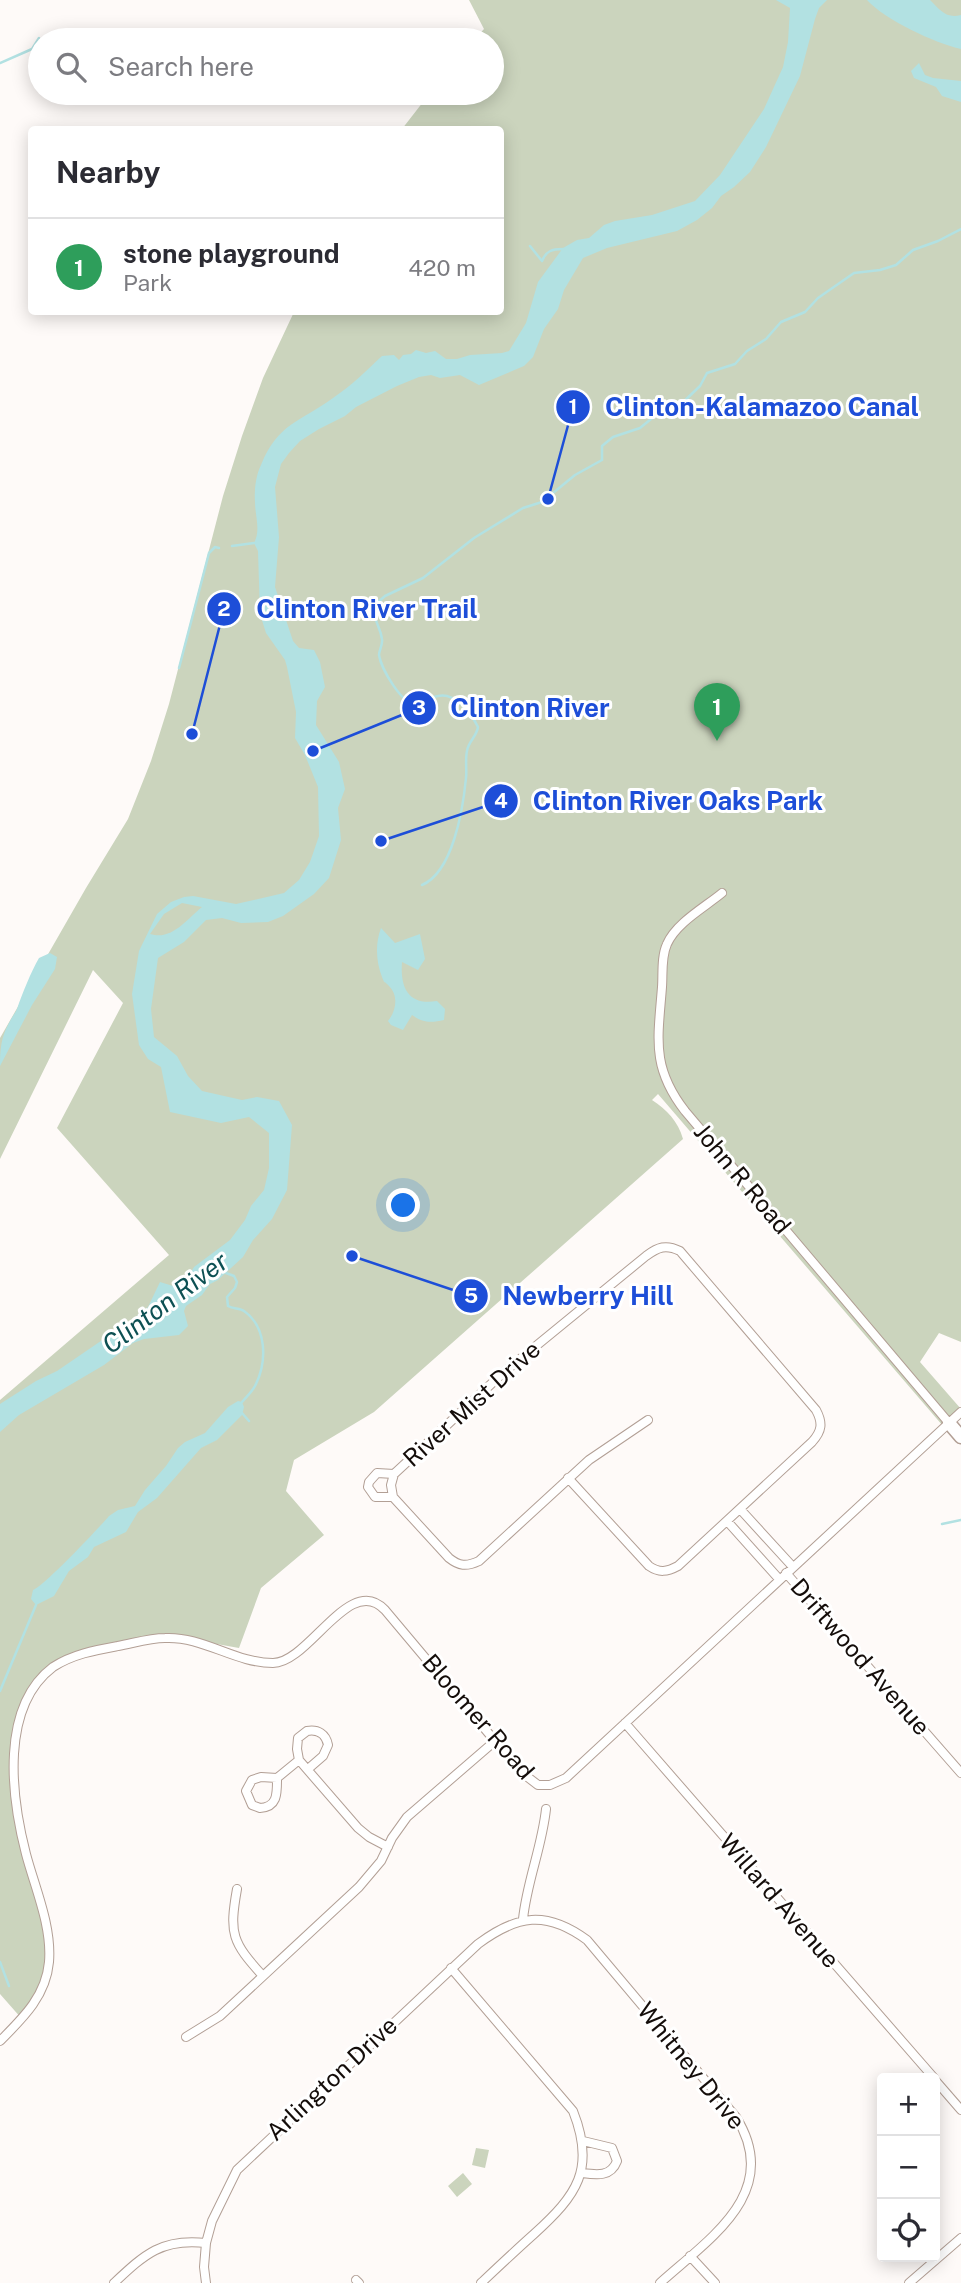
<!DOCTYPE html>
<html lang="en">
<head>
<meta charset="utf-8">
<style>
  body { margin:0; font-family:"Public Sans",sans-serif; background:#f2f2f3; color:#2b2b33 }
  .controls { position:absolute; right:21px; bottom:21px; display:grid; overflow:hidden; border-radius:7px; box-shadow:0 4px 18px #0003 }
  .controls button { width:63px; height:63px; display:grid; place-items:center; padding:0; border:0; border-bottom:2px solid #e1e1e2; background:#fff; color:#2b2b33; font:35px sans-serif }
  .you { position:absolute; left:404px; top:1206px; width:24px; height:24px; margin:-18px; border:5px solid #fff; border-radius:50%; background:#1a73e8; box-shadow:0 0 0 10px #1a73e833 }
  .badge { display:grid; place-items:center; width:46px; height:46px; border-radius:50%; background:#2563eb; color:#fff; font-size:23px; font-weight:700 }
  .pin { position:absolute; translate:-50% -58px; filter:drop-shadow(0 2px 4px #0008) }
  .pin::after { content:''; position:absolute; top:37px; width:24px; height:21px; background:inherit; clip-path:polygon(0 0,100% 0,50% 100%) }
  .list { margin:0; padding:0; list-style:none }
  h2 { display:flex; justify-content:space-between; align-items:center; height:91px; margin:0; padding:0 28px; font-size:30px }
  h2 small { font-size:23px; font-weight:400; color:#7c7c81 }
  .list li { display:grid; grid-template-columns:46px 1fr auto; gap:21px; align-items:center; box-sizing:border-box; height:98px; padding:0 28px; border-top:2px solid #e1e1e2 }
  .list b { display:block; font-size:26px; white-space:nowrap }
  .list p { margin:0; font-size:23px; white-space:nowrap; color:#7c7c81 }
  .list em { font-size:23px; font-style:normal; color:#7c7c81 }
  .icon { flex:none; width:38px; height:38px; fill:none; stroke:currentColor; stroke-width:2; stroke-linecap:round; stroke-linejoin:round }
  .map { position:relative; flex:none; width:961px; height:2283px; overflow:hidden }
  .search { position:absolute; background:#fff; box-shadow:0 4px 18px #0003; left:28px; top:28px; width:476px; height:77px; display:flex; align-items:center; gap:18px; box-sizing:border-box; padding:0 24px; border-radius:38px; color:#7c7c81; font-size:26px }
  .panel { position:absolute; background:#fff; box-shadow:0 4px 18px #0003; left:28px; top:126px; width:476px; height:189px; border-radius:7px }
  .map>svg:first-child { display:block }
  .green { fill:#cbd4bd }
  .water { fill:#b2e1e2; fill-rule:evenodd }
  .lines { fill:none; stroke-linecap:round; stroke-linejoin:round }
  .stream { stroke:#b2e1e2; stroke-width:2.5 }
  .street-casing { stroke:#b29f95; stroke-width:10 }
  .secondary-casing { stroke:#b29f95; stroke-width:15 }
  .street { stroke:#fff; stroke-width:8 }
  .secondary { stroke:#fff; stroke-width:12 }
  .labels { text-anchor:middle; stroke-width:6; stroke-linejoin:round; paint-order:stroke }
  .street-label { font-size:24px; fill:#140d0a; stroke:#fff }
  .water-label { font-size:26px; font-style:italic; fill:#0d5053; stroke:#fff }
  .leader { fill:none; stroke:#1d4ed8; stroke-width:2.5 }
  .callout-dot { fill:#1d4ed8; stroke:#fff; stroke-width:2.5 }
  .mark-label { font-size:21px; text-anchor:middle; font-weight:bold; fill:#fff }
  .callout-label { font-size:26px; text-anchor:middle; font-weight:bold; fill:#1d4ed8; stroke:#fff; stroke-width:6; stroke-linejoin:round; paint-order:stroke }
</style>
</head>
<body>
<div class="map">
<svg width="961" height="2283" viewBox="0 0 961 2283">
  <rect width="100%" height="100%" fill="#fefaf8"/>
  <!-- green -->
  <path class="green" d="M469,0H961V1342L939,1333L920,1362L961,1409L943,1426L658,1094L652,1100C667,1110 678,1121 683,1139L374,1412L294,1460L286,1491L324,1535L261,1588L239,1648L183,1638L90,1652L53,1667L20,1711L15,1799L47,1931L44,1985L22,2019L0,1994V1400L169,1255L57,1128L123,1003L93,970L0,1159V1038L86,888L128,819L151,761L169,704L223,496L242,436L263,378L294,312H500V130L402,129L430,93H492V40H474L484,29Z
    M476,2148L489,2150L485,2168L472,2165Z
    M463,2173L472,2184L457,2197L448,2186Z"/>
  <!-- water -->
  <path class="water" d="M776,0H827L819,8L815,19L800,76L766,147L750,172L734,187L721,196L712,208L697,220L677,231L607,248L583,258L564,290L558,309L544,329L533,357L524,366L479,385L460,375L440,378L431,375L419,377L397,386L356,407L345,416L319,429L300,441L289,453L281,464L275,487L279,537L275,587L293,641L299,648L314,650L320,662L325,687L317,701L316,725L339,762L345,789L338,808L341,840L329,878L314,894L283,916L268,922L241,923L222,918L206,920L184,942L158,958L151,1009L154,1037L177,1056L188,1076L202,1091L242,1100L257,1097L279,1101L292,1125L287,1190L272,1219L253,1240L243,1257L218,1280L210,1284L202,1295L186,1306L184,1311L188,1326L179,1335L144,1339L133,1343L104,1365L19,1415L0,1432V1404L36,1381L57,1371L133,1319L148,1307L160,1282L173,1286L188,1277L194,1267L230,1240L245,1220L251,1206L264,1190L269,1168V1133L249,1117L221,1123L170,1112L161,1067L148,1059L139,1045L132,994L139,951L157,914L171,902L184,897L193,896L236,904L284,893L299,880L310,862L319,836L318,787L305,755L295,738L296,712L287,667L285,660L266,633L260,614L258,551L254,543C261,530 255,516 255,502C254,490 256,475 261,465C278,423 300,422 333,398C351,386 366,371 382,356L394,355L399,360L403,355L411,354L416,350L426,353L435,351L446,359H457L470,355L502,353L509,351L526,323L538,282L563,248L577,240L589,238L604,225L615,221L652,215L695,201L720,175L764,109L783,67L788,42L790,8ZM182,903L202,907C187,919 172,941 150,934L164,914Z
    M867,0H930C940,10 946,19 961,15V49C935,43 885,20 867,0Z
    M919,63L925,75L933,78L961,81V102L942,96L936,87L914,78L911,71Z
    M381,928L395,943L420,934L425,959L418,970L402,962C400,987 408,1006 437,1001L445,1009L444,1020C431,1023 423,1023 412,1015L403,1030L391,1025L388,1021C396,1011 399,996 389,986C384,980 385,985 382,977C376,961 375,944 381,928Z
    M50,953L57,957L55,969L32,1005L0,1066C0,1050 1,1037 9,1023C11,1018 15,1014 17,1009C22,994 31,972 39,958Z
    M238,1401L242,1402L244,1407L242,1415L217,1440L201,1448L157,1498L138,1512L126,1532L94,1547L88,1557L69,1571L54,1596L36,1605L31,1599L33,1590C43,1587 98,1529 109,1516L118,1510L135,1506L145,1490L166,1466L178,1448L185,1442L205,1433L228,1407Z"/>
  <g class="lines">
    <!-- stream -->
    <path class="stream" d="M0,63L32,49L39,38
      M530,246L542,261C546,251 552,249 563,249
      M232,546L254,543
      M179,668L209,553L215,547L219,548
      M422,885C453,872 463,809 466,778C467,770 465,760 467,751C468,742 477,736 478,727C471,713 455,692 438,696C430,697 425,703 417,704C402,706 381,668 379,655C379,650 383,645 382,639C380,624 371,620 377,603L385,596L423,578L474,538L523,508L542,502L575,475L602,460V446L613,437L640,428L656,415L676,409L700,386L707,373L735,364L747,351L766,339L781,322L805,312L818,298L854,273L880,270L896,265L913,250L938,241L961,229
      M226,1273L234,1276L237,1282L235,1288L227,1297L228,1306C233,1309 240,1308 244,1311C267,1327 267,1361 256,1384C253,1391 247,1396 242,1402
      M242,1413L249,1421
      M942,1524L961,1520
      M0,1691L36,1605
      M0,1962L9,1986"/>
    <defs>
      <path id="street" d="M722,893C705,907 676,923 667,944C661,957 663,974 662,987C658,1039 651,1067 685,1111L949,1423
        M568,1478L649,1566C659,1573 667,1572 678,1566L812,1442C822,1431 823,1423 816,1410L680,1251C666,1244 658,1247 646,1256L503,1373L394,1474L391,1485L393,1497L449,1558C459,1566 466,1567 479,1561L589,1460L648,1420
        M393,1497H375L368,1487L369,1482L377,1473L394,1474
        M740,1509L793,1567
        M727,1521L779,1579
        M786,1573L961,1773
        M625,1723L934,2078
        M308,1769L323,1756L328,1745C326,1734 318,1729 307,1731L298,1738L297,1749L299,1760L358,1828L369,1837L388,1847
        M277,1778C277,1793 278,1807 260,1808L252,1805L246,1791L252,1780L261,1777L277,1778L299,1760
        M237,1889C229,1934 232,1942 263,1976
        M523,1919C527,1881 542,1847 546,1809
        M451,1968L573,2111C596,2169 577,2195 534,2234C516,2250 498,2267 481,2283
        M186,2037L220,2016L359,1887L381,1861L392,1838L407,1817L495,1741
        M0,2041C23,2018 46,1996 49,1962C52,1926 35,1888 26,1854C11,1796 0,1707 53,1667C73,1654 96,1650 118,1646C134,1643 150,1638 165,1638C203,1636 235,1663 273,1663C309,1663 350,1572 385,1610L521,1772L538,1785H550L566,1778L961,1412
        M935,2080L961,2110
        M582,2173C597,2175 611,2177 617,2161L612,2148L583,2141
        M690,2256L715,2283
        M356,2280L359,2283
        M114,2283C145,2254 162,2238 206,2243
        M206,2283L204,2267L206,2243L212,2221L237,2170L478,1944C517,1915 546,1910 587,1940L736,2117C783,2192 710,2238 660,2283
        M909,2283L961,2238"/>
      <path id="secondary" d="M949,1423L961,1437"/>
    </defs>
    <!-- street casing -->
    <use href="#street" class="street-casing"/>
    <!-- secondary casing -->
    <use href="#secondary" class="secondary-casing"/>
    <!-- street -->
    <use href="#street" class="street"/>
    <!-- secondary -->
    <use href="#secondary" class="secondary"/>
  </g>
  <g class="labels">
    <!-- street labels -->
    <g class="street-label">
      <text transform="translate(742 1179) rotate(50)" y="8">John R Road</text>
      <text transform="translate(472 1404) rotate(-42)" y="8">River Mist Drive</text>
      <text transform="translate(860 1657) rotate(49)" y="8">Driftwood Avenue</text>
      <text transform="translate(478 1717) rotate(49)" y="8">Bloomer Road</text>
      <text transform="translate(779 1901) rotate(49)" y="8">Willard Avenue</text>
      <text transform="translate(691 2066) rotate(51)" y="8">Whitney Drive</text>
      <text transform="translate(332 2079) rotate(-43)" y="8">Arlington Drive</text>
    </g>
    <!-- water labels -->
    <g class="water-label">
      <text transform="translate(165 1303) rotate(-37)" y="9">Clinton River</text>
    </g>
  </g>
  <!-- callouts -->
  <path class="leader" d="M548 499L573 407M192 734L224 609M313 751L419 708M381 841L501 801M352 1256L471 1296"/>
  <g class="callout-dot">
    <circle cx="548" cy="499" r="7"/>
    <circle cx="192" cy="734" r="7"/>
    <circle cx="313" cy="751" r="7"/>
    <circle cx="381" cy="841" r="7"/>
    <circle cx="352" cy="1256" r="7"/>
    <circle cx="573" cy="407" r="18"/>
    <circle cx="224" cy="609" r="18"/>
    <circle cx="419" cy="708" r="18"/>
    <circle cx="501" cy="801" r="18"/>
    <circle cx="471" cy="1296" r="18"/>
  </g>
  <g class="mark-label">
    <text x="573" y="414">1</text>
    <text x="224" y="616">2</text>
    <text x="419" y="715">3</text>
    <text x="501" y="808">4</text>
    <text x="471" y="1303">5</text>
  </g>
  <g class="callout-label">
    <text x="762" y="416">Clinton-Kalamazoo Canal</text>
    <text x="367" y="618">Clinton River Trail</text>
    <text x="530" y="717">Clinton River</text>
    <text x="678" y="810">Clinton River Oaks Park</text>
    <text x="588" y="1305">Newberry Hill</text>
  </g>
</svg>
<div class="controls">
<button>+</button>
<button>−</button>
<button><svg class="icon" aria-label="locate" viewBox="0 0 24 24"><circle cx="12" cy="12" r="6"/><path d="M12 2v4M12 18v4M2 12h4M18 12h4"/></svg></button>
</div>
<div class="you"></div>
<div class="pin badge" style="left:717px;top:741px;background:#2e9e5b">1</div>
<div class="search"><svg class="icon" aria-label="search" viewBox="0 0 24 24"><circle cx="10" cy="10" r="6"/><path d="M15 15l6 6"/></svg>Search here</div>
<section class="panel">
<h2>Nearby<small></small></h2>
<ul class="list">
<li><span class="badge" style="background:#2e9e5b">1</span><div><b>stone playground</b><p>Park</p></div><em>420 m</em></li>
</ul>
</section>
</div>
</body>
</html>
